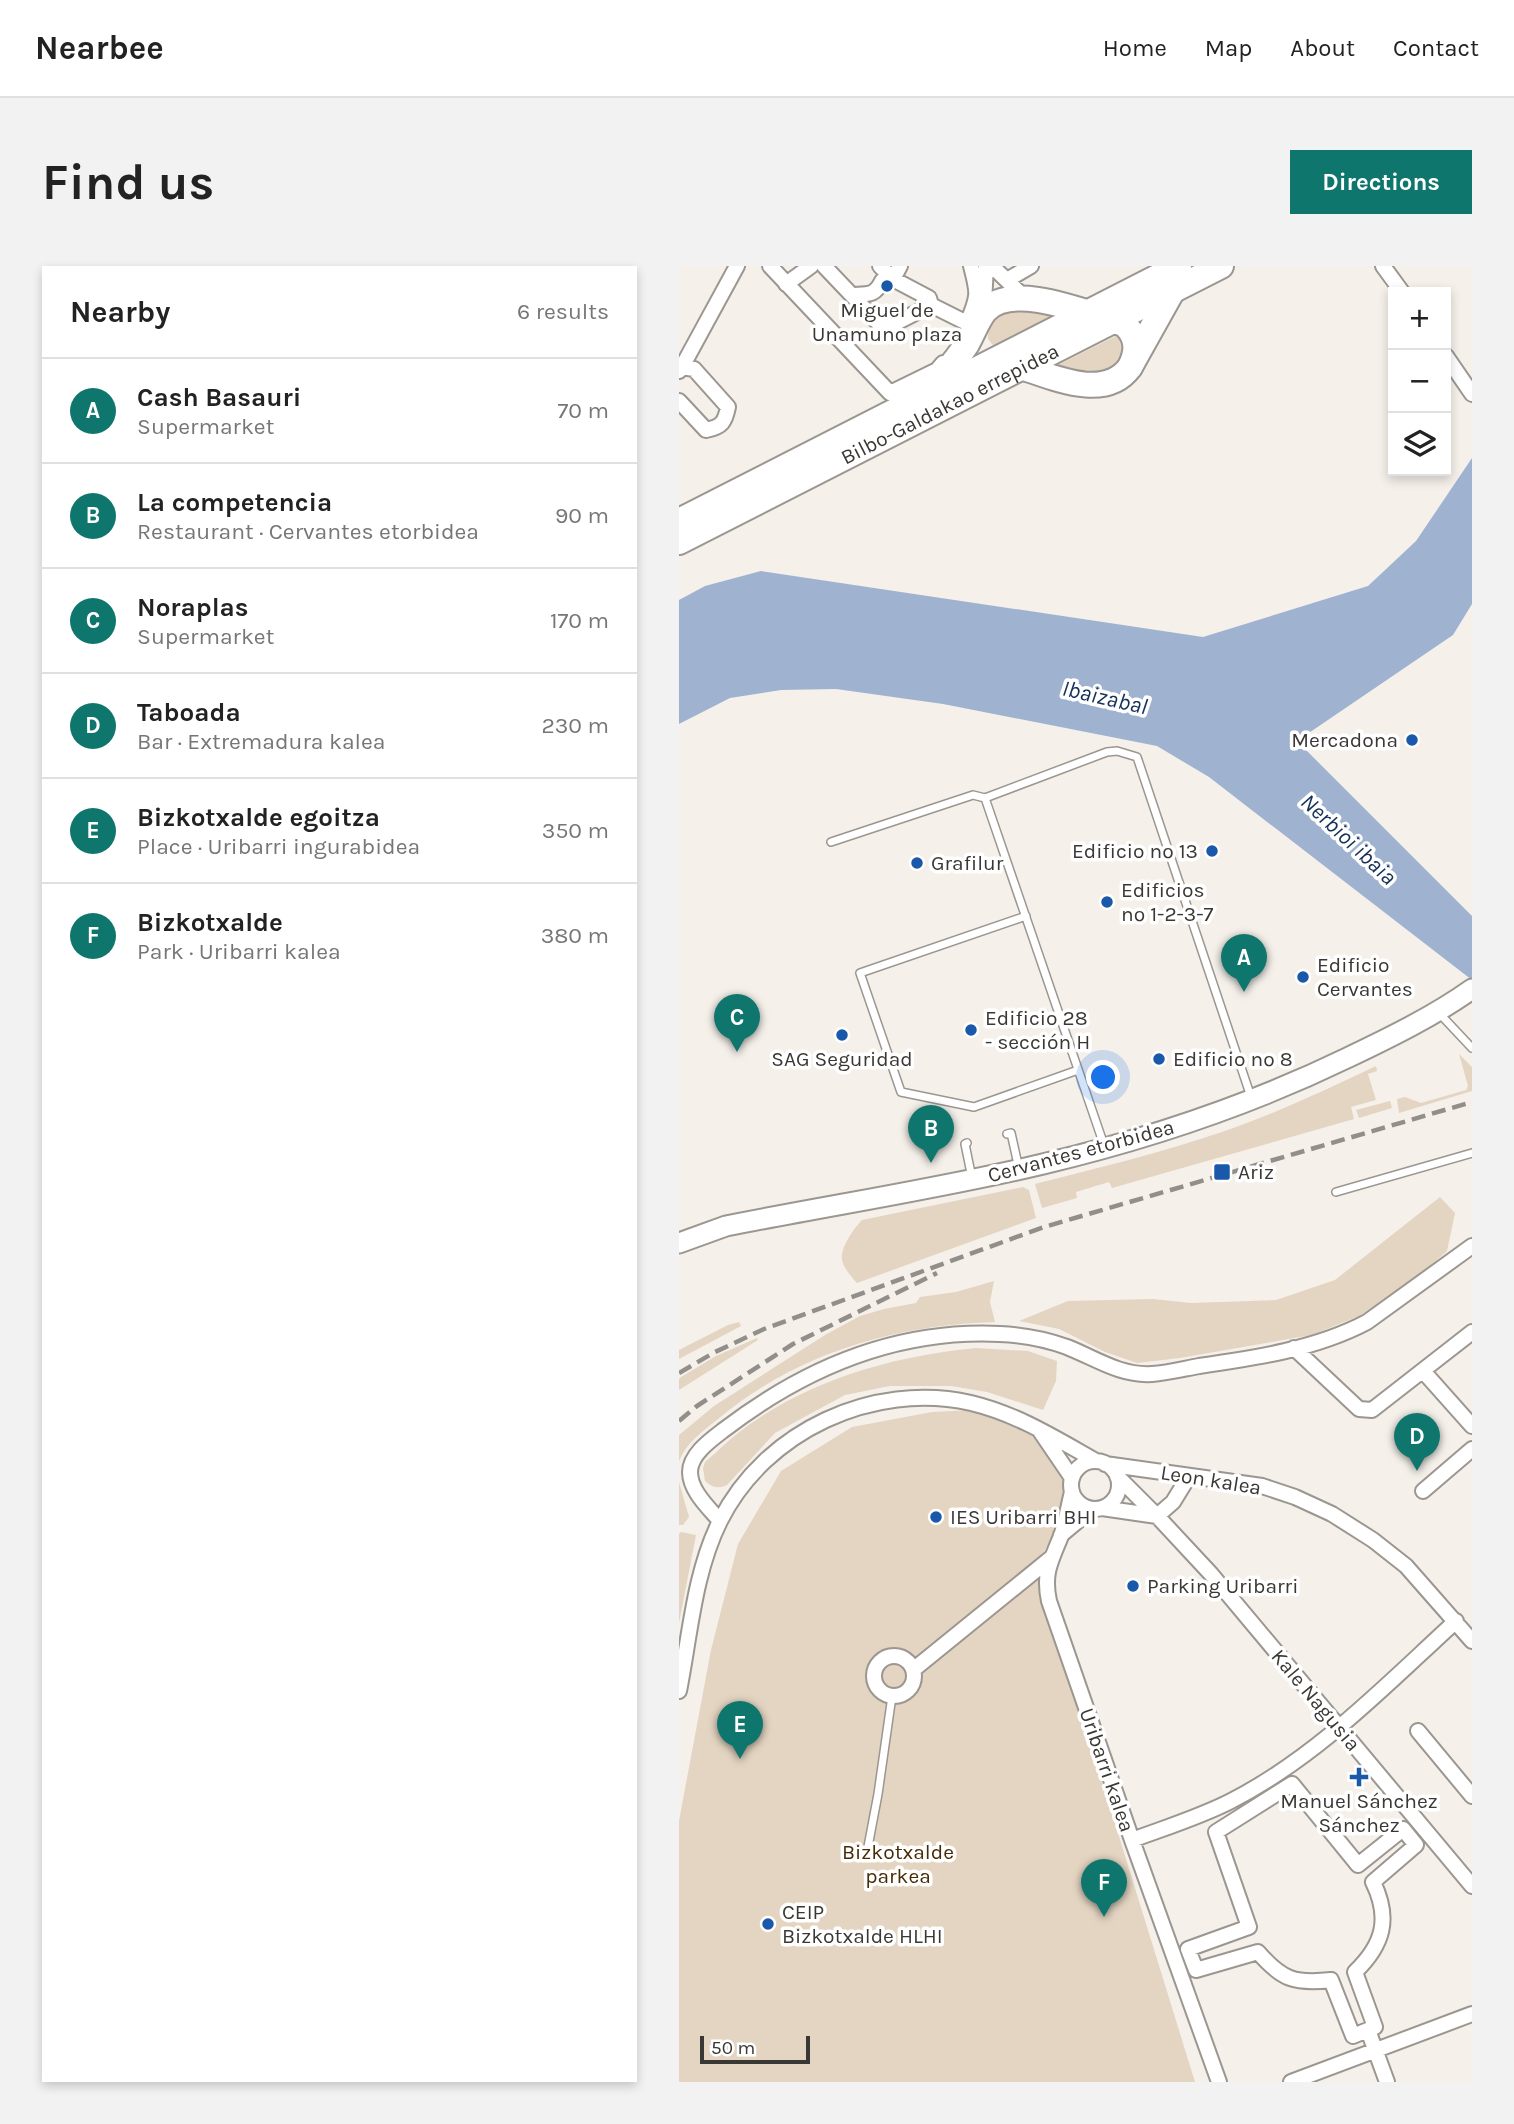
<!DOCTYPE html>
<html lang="en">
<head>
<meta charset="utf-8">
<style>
  body { margin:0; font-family:Karla,sans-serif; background:#f2f2f2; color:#222 }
  .controls { position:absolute; right:21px; top:21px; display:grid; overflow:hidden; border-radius:0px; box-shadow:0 4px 10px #0003 }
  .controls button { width:63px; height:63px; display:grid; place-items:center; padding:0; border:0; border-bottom:2px solid #e0e0e0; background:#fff; color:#222; font:35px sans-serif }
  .scale { position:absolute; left:21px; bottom:18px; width:110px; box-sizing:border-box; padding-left:7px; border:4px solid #3a3835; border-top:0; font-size:19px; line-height:24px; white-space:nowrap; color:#3a3835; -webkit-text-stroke:5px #fff; paint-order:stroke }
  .you { position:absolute; left:425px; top:812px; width:24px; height:24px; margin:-18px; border:5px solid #fff; border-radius:50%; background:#1a73e8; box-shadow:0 0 0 10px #1a73e833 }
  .badge { display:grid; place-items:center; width:46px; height:46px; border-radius:50%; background:#0f766e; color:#fff; font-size:23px; font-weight:700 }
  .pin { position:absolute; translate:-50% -58px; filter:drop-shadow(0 2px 4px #0008) }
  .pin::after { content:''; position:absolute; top:37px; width:24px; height:21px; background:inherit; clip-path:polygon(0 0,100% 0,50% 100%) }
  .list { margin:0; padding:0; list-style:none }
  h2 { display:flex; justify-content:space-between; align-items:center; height:91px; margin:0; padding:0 28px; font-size:30px }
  h2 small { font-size:23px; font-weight:400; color:#767676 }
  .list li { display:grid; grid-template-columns:46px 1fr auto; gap:21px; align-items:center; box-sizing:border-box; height:105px; padding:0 28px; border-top:2px solid #e0e0e0 }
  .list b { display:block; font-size:26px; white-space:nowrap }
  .list p { margin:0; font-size:23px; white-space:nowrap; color:#767676 }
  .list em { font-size:23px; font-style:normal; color:#767676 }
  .icon { flex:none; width:38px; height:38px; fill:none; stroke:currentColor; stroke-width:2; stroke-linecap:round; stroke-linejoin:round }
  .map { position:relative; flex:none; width:793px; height:1816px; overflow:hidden; border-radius:0px }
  header { display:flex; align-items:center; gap:42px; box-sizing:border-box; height:98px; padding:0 35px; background:#fff; border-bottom:2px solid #e0e0e0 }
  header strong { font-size:33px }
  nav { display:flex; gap:38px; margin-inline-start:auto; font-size:24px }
  .intro { display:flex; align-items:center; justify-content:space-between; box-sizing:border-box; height:168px; padding:0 42px }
  h1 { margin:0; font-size:49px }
  .button { padding:18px 32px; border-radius:0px; background:#0f766e; color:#fff; font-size:24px; font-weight:700 }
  main { display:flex; gap:42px; padding:0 42px }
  aside { flex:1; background:#fff; border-radius:0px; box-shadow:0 4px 10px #0003 }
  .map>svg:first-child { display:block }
  .green { fill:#e4d5c2 }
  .water { fill:#9fb3d0 }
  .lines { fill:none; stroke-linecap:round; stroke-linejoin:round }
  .lane-casing { stroke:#9b9690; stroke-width:10 }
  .street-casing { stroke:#9b9690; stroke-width:18 }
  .secondary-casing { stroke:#9b9690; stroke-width:23 }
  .highway-casing { stroke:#9b9690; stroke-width:28 }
  .lane { stroke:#fff; stroke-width:7 }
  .street { stroke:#fff; stroke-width:14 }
  .secondary { stroke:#fff; stroke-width:19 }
  .highway { stroke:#fff; stroke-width:24 }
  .rail { stroke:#928f8b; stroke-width:4.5; stroke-dasharray:14 7; stroke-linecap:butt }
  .poi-dot { fill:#1a58a9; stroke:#fff; stroke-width:2.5 }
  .labels { text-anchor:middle; stroke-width:7; stroke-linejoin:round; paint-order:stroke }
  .poi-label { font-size:21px; fill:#3a3835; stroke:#fff; text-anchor:start }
  .street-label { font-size:21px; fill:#3a3835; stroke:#fff }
  .park-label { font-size:21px; fill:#452c06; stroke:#fff }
  .water-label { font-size:23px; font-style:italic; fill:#153157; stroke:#fff }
</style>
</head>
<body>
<header>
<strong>Nearbee</strong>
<nav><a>Home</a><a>Map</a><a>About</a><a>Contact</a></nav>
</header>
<div class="intro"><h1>Find us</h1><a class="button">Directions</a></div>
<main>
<aside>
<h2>Nearby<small>6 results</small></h2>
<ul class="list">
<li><span class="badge">A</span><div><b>Cash Basauri</b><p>Supermarket</p></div><em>70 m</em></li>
<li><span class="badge">B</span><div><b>La competencia</b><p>Restaurant · Cervantes etorbidea</p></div><em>90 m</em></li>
<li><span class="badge">C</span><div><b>Noraplas</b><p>Supermarket</p></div><em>170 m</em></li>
<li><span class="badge">D</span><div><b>Taboada</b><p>Bar · Extremadura kalea</p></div><em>230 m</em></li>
<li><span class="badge">E</span><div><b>Bizkotxalde egoitza</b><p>Place · Uribarri ingurabidea</p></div><em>350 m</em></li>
<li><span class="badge">F</span><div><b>Bizkotxalde</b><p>Park · Uribarri kalea</p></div><em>380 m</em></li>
</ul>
</aside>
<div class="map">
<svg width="793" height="1816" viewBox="0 0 793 1816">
  <rect width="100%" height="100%" fill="#f5f0ea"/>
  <!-- green -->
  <path class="green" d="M338,41L380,50L317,83L309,73C309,50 319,50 338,41Z
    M441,68L447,83L436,104L404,108L377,100Z
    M780,788L793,801V825L720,847L718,833L726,831L742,837L787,824L789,820Z
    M697,800L698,805L689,808L697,834L672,841L675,853L433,922L430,916L397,926L398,932L363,942L356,918C419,902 481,887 543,866C596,848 646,824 697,800Z
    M711,835L713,842L680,852L677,844Z
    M344,921L350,924L357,952L178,1017C173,1012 164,1001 163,994C161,982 175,962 183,954Z
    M761,931L776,947L768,985L730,1018L680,1050L633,1069L501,1092L458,1097L426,1086L380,1063L340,1055L389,1035L474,1033L512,1037L597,1034L656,1014Z
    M315,1015L311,1036L316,1056C216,1059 118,1087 39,1153C24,1165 8,1176 0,1195V1169L35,1140L146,1069L181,1050L205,1043L237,1037L241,1031L277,1026Z
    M60,1056L62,1060L0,1093V1084L49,1059Z
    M78,1072L79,1074L0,1124V1113L2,1111L37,1090Z
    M297,1082L349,1085L378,1095L377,1115L364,1144L308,1126L272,1120H211L166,1129L96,1167L48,1219C39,1223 34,1222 26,1215L24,1202L26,1196C40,1184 53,1171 67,1161C135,1112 216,1090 297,1082Z
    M294,1144L348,1161L377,1191L386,1223L376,1264L357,1302L516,1816H0V1555L32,1384L59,1278L102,1205L173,1161L253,1146Z
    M0,1216L10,1251L4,1259H0Z
    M2,1266L17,1269L0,1357V1268Z"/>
  <!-- water -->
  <path class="water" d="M793,192V338L774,369L618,475L793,650V714L530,511L478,480L264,438L157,423L102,424L51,432L0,458V334L26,320L82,305L524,371L689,320L737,275Z"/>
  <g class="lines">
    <defs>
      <path id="lane" d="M306,532L426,882
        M152,576L294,529L306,532L428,486L438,485L458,491L572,831
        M347,650L181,707L222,826L295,841L399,804
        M760,747L793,782
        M328,868L332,867L340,903
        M288,877L286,878L293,912
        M657,926L793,887
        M188,1586L199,1528L213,1430"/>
      <path id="street" d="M91,0L211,127L258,104L264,97
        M145,0L205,63L252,39L288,57
        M221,0L214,13L250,32L252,39
        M313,0L346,32
        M704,0L723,26
        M328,14L352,0
        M107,18L132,0
        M173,29C189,28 196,30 203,15L214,13L201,0
        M305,37L307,0
        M289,55C300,29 299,27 292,0
        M767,90L793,128
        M3,101L58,0
        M0,105L3,101L15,103L49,141C46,156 43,161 27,164L0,135
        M615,1082L680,1143L693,1144L793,1066
        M744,1105L793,1160
        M361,1165L393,1212
        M392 1219a24 24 0 1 1 48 0a24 24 0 1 1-48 0Z
        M426,1198L583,1220L616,1231L653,1248L694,1274L727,1300L793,1375
        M510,1210L494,1236L478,1250L532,1308L793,1620
        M744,1225L793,1183
        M393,1226C389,1241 387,1257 382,1270C372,1295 364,1307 370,1335L453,1574L540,1816
        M423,1242L478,1250L438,1210
        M41,1255C30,1242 11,1225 11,1206C11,1188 33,1173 46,1163C126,1102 219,1063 321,1068C344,1069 366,1073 388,1081C416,1092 441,1110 473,1108C488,1107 504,1103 520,1100C576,1092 637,1083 688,1056L793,980
        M382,1269L413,1243
        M195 1410a20 20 0 1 1 40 0a20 20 0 1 1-40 0Z
        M234,1404L372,1292
        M0,1425C11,1370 15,1307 41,1255C86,1165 194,1115 292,1137C338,1148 376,1172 417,1195
        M739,1465L793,1530
        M613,1518L679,1599L724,1563L737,1579L694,1616C712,1653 704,1679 676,1706L696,1761L674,1770L652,1714C616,1718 603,1714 579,1686L517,1704L509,1683L570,1661L537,1566Z
        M453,1574C485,1562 521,1551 552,1535C638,1491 707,1419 777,1355
        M689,1764L708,1816
        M612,1816L793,1748"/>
      <path id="secondary" d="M0,977L47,960C152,939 259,923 364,898C469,873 571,839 668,792C710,772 755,750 793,723"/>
      <g id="highway">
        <path d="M336,99C370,109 425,137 451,101L494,24"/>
        <path d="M255,121C266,107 278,93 288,78C294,67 299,54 306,45C333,14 412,49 445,58C459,71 459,85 451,101"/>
        <path d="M0,255L500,0"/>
        <path id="s1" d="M0,276L542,0"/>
      </g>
    </defs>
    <!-- lane casing -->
    <use href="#lane" class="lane-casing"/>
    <!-- street casing -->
    <use href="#street" class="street-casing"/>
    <!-- secondary casing -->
    <use href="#secondary" class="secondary-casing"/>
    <!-- highway casing -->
    <use href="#highway" class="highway-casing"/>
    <!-- lane -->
    <use href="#lane" class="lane"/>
    <!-- street -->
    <use href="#street" class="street"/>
    <!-- secondary -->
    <use href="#secondary" class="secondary"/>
    <!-- highway -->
    <use href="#highway" class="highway"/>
    <!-- rail -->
    <path class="rail" d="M0,1107L36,1086L85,1063L365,961L793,836
      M0,1155L18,1140L114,1078L258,1007"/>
  </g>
  <!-- markers -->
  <g class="poi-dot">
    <circle cx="208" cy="20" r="7"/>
    <circle cx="733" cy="474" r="7"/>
    <circle cx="533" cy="585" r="7"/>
    <circle cx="238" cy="597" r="7"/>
    <circle cx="428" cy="636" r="7"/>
    <circle cx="624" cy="711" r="7"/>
    <circle cx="292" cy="764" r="7"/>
    <circle cx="163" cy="769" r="7"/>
    <circle cx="480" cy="793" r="7"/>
    <rect x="534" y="897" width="18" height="18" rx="3.5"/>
    <circle cx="257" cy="1251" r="7"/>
    <circle cx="454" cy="1320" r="7"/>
    <path d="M676.5 1500.5h7v7h7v7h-7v7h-7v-7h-7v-7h7z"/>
    <circle cx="89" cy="1658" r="7"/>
  </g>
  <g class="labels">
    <!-- poi labels -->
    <g class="poi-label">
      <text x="208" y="51" text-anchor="middle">Miguel de<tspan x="208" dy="24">Unamuno plaza</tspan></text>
      <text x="719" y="481" text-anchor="end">Mercadona</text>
      <text x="519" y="592" text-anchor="end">Edificio nº 13</text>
      <text x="252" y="604">Grafilur</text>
      <text x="442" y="631">Edificios<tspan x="442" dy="24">nº 1-2-3-7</tspan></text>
      <text x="638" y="706">Edificio<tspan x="638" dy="24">Cervantes</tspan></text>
      <text x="306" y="759">Edificio 28<tspan x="306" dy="24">- sección H</tspan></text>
      <text x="163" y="800" text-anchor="middle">SAG Seguridad</text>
      <text x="494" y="800">Edificio nº 8</text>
      <text x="559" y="913">Ariz</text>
      <text x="271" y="1258">IES Uribarri BHI</text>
      <text x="468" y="1327">Parking Uribarri</text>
      <text x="680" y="1542" text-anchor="middle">Manuel Sánchez<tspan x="680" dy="24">Sánchez</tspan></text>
      <text x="103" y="1653">CEIP<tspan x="103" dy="24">Bizkotxalde HLHI</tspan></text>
    </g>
    <!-- street labels -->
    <g class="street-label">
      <text dy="7" stroke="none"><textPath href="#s1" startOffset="304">Bilbo-Galdakao errepidea</textPath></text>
      <text transform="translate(402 885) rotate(-15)" y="7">Cervantes etorbidea</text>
      <text transform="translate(532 1214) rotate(9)" y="7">Leon kalea</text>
      <text transform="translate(637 1434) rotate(50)" y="7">Kale Nagusia</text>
      <text transform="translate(428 1504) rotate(71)" y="7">Uribarri kalea</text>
    </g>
    <!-- park labels -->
    <g class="park-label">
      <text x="219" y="1593">Bizkotxalde<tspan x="219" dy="24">parkea</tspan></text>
    </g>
    <!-- water labels -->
    <g class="water-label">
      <text transform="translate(426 431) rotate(13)" y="8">Ibaizabal</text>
      <text transform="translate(670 573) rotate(43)" y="8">Nerbioi ibaia</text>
    </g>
  </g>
</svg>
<div class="controls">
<button>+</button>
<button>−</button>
<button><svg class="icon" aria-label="layers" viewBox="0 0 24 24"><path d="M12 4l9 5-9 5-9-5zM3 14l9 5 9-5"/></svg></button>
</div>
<div class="scale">50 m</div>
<div class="you"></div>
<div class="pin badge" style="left:565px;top:726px">A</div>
<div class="pin badge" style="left:252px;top:897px">B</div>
<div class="pin badge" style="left:58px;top:786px">C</div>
<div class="pin badge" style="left:738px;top:1205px">D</div>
<div class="pin badge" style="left:61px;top:1493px">E</div>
<div class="pin badge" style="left:425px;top:1651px">F</div>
</div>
</main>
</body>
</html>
